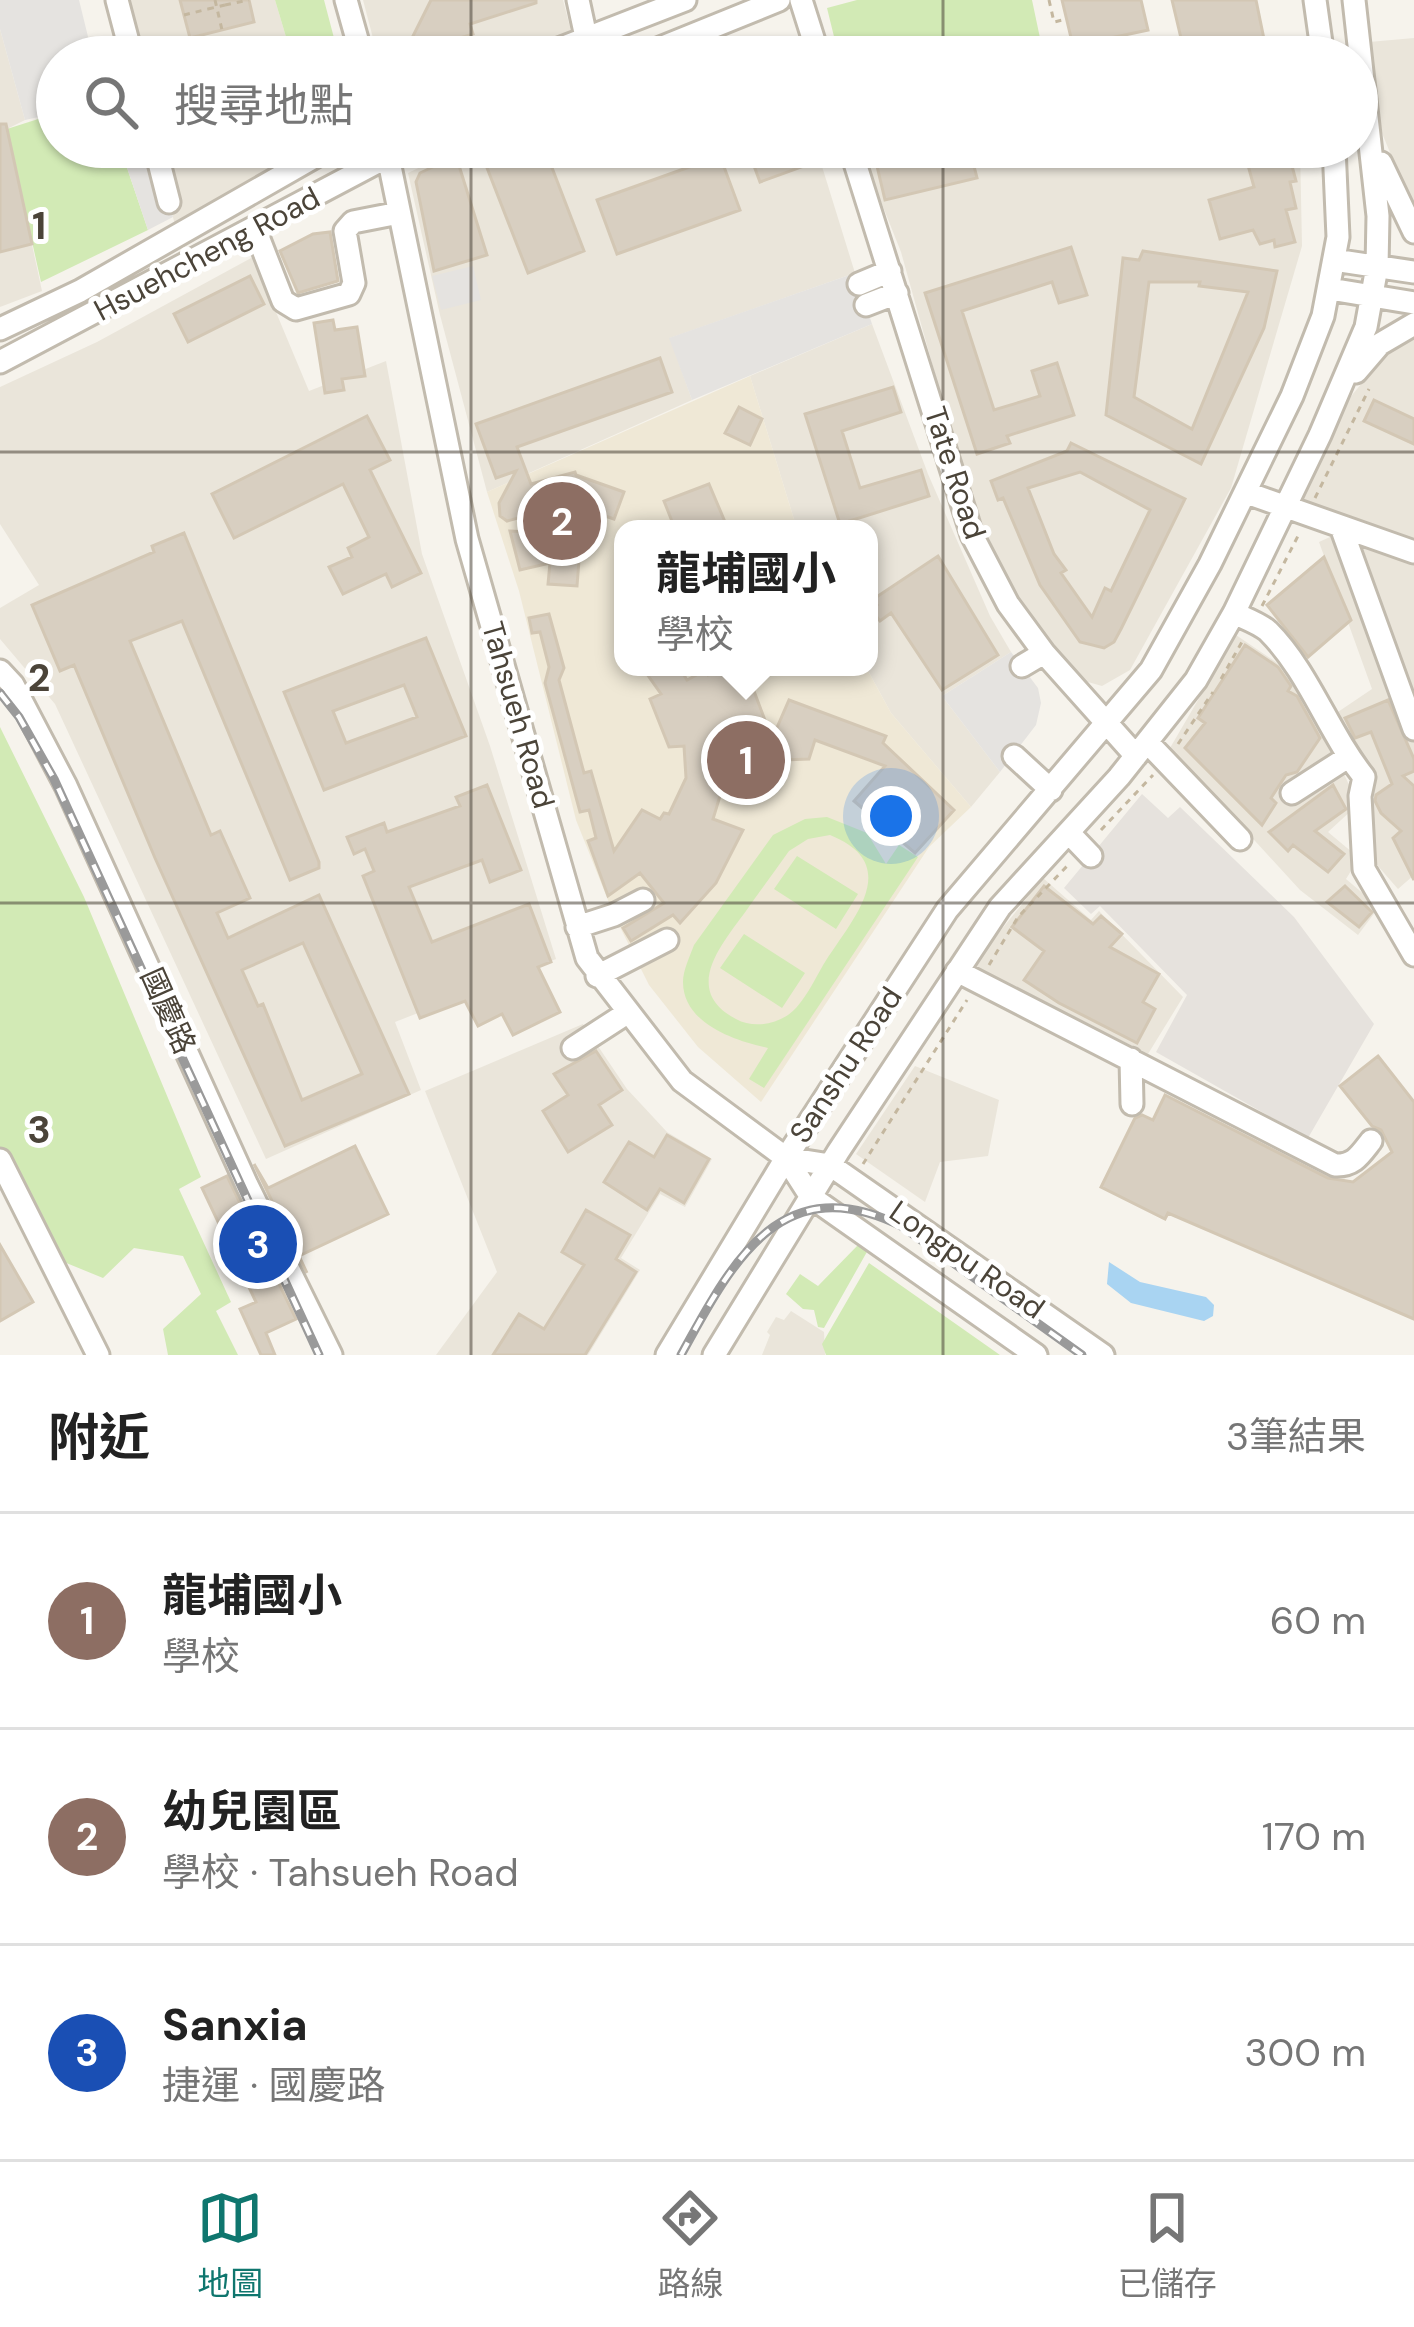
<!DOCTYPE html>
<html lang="zh-TW">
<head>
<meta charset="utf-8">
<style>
  body { margin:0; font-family:"DM Sans","Noto Sans TC",sans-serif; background:#f2f2f2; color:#222 }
  .you { position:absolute; left:891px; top:816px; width:42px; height:42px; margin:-30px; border:9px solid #fff; border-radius:50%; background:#1a73e8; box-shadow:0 0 0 18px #1a73e833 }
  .badge { display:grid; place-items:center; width:78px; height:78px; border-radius:50%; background:#0f766e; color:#fff; font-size:39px; font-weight:700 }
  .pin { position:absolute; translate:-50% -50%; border:6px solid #fff; box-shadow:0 3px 12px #0006 }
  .popup { position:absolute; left:614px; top:520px; width:264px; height:156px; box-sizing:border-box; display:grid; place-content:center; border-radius:24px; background:#fff; filter:drop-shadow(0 3px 9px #0005); font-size:39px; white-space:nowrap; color:#767676 }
  .popup b { font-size:45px; color:#222 }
  .popup::after { content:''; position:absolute; left:50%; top:100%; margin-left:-24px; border:24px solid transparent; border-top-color:#fff }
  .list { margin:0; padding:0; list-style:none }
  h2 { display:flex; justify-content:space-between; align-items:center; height:156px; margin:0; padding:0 48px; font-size:51px }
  h2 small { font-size:39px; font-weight:400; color:#767676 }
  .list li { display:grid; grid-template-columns:78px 1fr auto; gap:36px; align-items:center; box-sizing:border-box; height:216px; padding:0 48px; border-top:3px solid #e0e0e0 }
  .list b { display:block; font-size:45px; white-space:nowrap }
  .list p { margin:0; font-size:39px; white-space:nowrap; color:#767676 }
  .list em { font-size:39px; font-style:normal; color:#767676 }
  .icon { flex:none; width:66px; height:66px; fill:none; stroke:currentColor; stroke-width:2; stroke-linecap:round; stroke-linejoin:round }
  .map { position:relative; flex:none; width:1414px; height:1355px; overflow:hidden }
  .search { position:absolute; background:#fff; box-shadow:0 3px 9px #0004; left:36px; right:36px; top:36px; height:132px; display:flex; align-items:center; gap:30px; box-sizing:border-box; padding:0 42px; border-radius:66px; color:#767676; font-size:45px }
  .sheet { height:804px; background:#fff }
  nav { display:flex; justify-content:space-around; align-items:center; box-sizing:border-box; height:168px; border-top:3px solid #e0e0e0; background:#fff; font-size:33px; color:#767676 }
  nav a { display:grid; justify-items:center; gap:6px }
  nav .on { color:#0f766e }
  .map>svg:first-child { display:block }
  .residential { fill:#eae5da }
  .industrial { fill:#e6e2dd }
  .education { fill:#efe8d6 }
  .green { fill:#d2eab5; fill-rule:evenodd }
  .parking { fill:#e5e3e0 }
  .water { fill:#a9d4f2 }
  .building { fill:#d8cfc1; stroke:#d3c7b4; stroke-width:3; fill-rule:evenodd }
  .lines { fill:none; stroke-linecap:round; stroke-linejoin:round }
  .minor-casing { stroke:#c2bbae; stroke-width:27 }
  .path { stroke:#c4b79f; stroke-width:3; stroke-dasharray:6 6; stroke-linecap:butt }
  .minor { stroke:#fff; stroke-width:21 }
  .rail-casing { stroke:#9a9a9a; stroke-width:9 }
  .rail { stroke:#fff; stroke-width:4.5; stroke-dasharray:14; stroke-linecap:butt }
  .path-bridge { stroke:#c4b79f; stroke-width:3; stroke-dasharray:6 6; stroke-linecap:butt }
  .grid { fill:none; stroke:#4b4439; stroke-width:3; stroke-opacity:0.55 }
  .labels { text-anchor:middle; stroke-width:10; stroke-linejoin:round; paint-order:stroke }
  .street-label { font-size:30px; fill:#4b4439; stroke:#fff }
  .grid-label { font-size:39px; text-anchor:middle; font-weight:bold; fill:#4b4439; stroke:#fff; stroke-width:10; stroke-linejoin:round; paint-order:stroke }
</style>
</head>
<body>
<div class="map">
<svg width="1414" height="1355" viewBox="0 0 1414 1355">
  <rect width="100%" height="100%" fill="#f6f3ec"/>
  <!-- residential -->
  <path class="residential" d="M117,0H275L292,57H132Z
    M363,0H563L571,31L505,57H378Z
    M0,29L25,120L7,129L42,291L0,307Z
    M1414,38V211L1382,133L1369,42Z
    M155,147H309L175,225Z
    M462,147H816L855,273L670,338L692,400L487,492L440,315L408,173Z
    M945,147H1300L1302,246L1231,488L1130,670L1102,686L1081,680L1022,619L964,478L901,252L868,169Z
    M253,257L309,391L386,361L422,554L490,746L556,959L395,1022L421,1090L266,1159L55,704L0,639V608L39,585L0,524V387L97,342Z
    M872,324L928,474L990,616L1011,652L942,696L1000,772L971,807L891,713L866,667L869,529H797L750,376Z
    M1414,333V875L1398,889L1371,858L1370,785L1329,718L1372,689L1319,542L1330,537L1340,519L1301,503L1348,400L1389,350Z
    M1236,635L1289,671L1311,704L1351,789L1353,809L1328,832L1359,858L1346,879L1379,907L1358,935L1300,890L1170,748Z
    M1043,878L1091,920L1099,911L1183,997L1148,1054L973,965Z
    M583,1024L627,1089L667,1132L712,1159L685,1207L660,1194L621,1258L640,1270L588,1355H436L497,1272L425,1091Z
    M915,1066L999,1100L988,1156L940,1162L925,1202L856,1154Z
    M791,1311L824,1332L825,1355H762L770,1335L767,1332L776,1317L784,1320Z"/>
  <!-- industrial -->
  <path class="industrial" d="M1142,794L1168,818L1180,807L1294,917L1374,1024L1308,1138L1156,1052L1187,995L1100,906L1091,914L1064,888Z"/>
  <!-- education -->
  <path class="education" d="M750,376L797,529H623V667H866L891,713L971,807L929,847L761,1102L698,1047L649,985L614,915L576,820L519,591L487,492Z"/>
  <!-- green -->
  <path class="green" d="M275,0H324L339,57H292Z
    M857,0H1032L1044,57H839L827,8Z
    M57,113V147H120L148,230L41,282L7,129Z
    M0,727L84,897L201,1177L179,1189L231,1302L216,1311L238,1355H168L163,1329L201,1294L183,1256L134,1248L103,1278L59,1260L0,1147Z
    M827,817L867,833L886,864L899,845L918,857L764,1088L749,1079L768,1048C736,1041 683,1024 683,982C683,970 690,956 694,945L773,835L805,819ZM830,835C904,865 853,918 825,962C815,978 804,1004 788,1015C773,1025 752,1028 736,1019C681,990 722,944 746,911C760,891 775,871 789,851L808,839Z
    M797,856L858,894L836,929L774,889Z
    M744,934L805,973L782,1008L720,968Z
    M858,1245L868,1250L824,1328L818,1327L814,1310L803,1309L786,1294L800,1274L818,1286Z
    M869,1263L1000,1355H826L822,1344Z"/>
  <!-- parking -->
  <path class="parking" d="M0,0H79L93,57H57V113L25,120L0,29Z
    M120,147H155L173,217L148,230Z
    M473,266L481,300L441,310L432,276Z
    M855,273L872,324L692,400L669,338Z
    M1011,652L1038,688L1041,703L1036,725L1000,772L942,696Z"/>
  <!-- water -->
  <path class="water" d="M1109,1262L1140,1282L1206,1297L1214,1305L1213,1316L1204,1321L1131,1303L1107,1284Z"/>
  <!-- building -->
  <path class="building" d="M180,0H249L254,22L190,38Z
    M431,0H536V3L470,24L473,34L403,56Z
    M1062,0H1141L1148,30L1073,46Z
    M1172,0H1256L1264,39L1185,55Z
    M0,124H6L32,244L0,252Z
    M518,147H544L584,251L528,273L484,160Z
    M747,147H812L818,161L760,182Z
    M952,147H969L977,178L885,200L877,166Z
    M1243,147H1287L1296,181L1290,182L1296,208L1286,210L1295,242L1275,247L1274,240L1260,244L1253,230L1220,239L1209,200L1254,187Z
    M456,156L487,255L434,271L416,182L420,173Z
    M720,156L740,210L617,254L597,200Z
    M330,232L338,281L298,293L280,251L313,234Z
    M1071,247L1087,295L1059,303L1052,282L962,311L994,410L1040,396L1032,371L1057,363L1074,415L1007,436L1010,443L977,454L925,293Z
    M1143,251L1277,271L1264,328L1201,464L1106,415L1123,258L1139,260ZM1149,282H1200L1199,286L1248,292L1192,429L1134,397Z
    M250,276L264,304L188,342L174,314Z
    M333,320L335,330L357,327L365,376L342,379L344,390L325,393L314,323Z
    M660,358L672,392L517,447L531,484L575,472L576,475L624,492L614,519L570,504L507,521L500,516L499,503L516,471L496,478L476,424Z
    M893,387L901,412L842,431L860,488L921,470L929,496L840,524L805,414Z
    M1374,400L1414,419V444L1364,421Z
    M739,407L762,419L750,445L725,433Z
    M367,416L390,460L370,470L421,573L392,587L386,574L343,594L329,567L352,557L348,548L369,537L343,484L234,538L212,494Z
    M1071,443L1185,499L1121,629L1114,642L1104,648L1080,642L1040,585L1003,498L998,500L991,481L1067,451ZM1080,472L1150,510L1111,591L1105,588L1092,617L1061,573L1066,570L1054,554L1028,488Z
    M709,484L728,529H699L696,522L675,529L664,501Z
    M510,531L581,535L577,586L548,584L550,563L520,570Z
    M184,533L319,862V868L290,880L182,621L130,641L211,835L220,831L250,898L217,913L228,938L319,895L409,1094L285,1146L155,858L74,665L60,671L32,605L154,552L152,546ZM303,943L362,1074L302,1100L263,1004L258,1006L242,970Z
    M938,556L998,655L942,690L891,613L880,621L871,610L877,605L872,600Z
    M1324,557L1351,620L1308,657L1267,605Z
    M549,614L564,668L559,680L584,773L591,771L614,851L642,810L660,819L664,813L669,814L686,778L684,746L669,747L650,699L661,694L642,667H679L687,680L706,670L708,675L728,667H745L772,739L789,700L886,736L883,743L954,810L915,853L854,801L885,766L815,740L809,759L752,761L751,738L721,741L723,786L713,819L743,830L716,883L680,923L673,915L631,941L623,928L664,903L640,873L608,896L588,841L596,838L589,810L580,812L545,683L549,667L540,632L532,633L529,618Z
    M426,638L466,736L324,790L284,692ZM404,685L417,717L346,743L333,711Z
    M1245,645L1278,667L1291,686L1288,691L1297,696L1320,738L1297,772L1286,775L1271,798L1276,803L1262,825L1185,748L1205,723L1198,718Z
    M1388,700L1414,759V771L1403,776L1414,786V880L1393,838L1401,831L1381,813L1375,801L1376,795L1392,784L1371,732L1355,738L1345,718Z
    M487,785L521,870L490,882L482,860L409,887L432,942L529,904L551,962L538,967L560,1012L513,1035L502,1014L478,1026L465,1001L420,1018L363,876L374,871L365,849L354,854L347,837L384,823L387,832L460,806L456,797Z
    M1333,785L1346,809L1315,831L1344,854L1328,872L1293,845L1288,851L1269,832Z
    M1044,886L1093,924L1101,916L1122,934L1110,947L1159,974L1143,1002L1155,1009L1137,1043L1059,1003L1024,980L1044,951L1012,927Z
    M1345,886L1372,912L1359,927L1327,902Z
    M596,1051L622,1090L599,1105L612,1125L568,1152L543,1111L568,1095L554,1074Z
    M1378,1056L1414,1102V1319L1168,1213L1165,1219L1101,1187L1135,1118L1142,1115L1153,1120L1165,1095L1328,1178L1353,1182L1392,1152L1381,1130L1372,1126L1340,1086Z
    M667,1135L709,1159L684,1203L660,1189L647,1210L604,1182L629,1142L654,1157Z
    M355,1146L388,1214L299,1256L307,1273L254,1164L268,1188Z
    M227,1176L296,1319L266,1333L275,1355H261L240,1309L256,1302L202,1188Z
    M586,1210L630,1235L616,1259L636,1272L585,1355H493L519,1314L544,1329L584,1265L562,1252Z
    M0,1245L33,1302L0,1321Z"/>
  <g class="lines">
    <defs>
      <path id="minor" d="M117,0L132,57
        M346,0L362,57
        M578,0L586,37
        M801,0L819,57
        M1315,0L1323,57
        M538,57L685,0
        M638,57L779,0
        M155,147L169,202
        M386,147L467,539L587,958L682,1081L786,1158L830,1165L1103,1355
        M850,147L972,535L1008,604L1044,653L1136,756
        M1381,163L1414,232
        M255,229L283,301L296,309L349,294L354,283L345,231L353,222L399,213
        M1334,260L1414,272
        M859,284L890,271
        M1330,289L1414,303
        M866,305L897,293
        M0,329L80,291L332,147
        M0,362L389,156L414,147
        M1356,372L1380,344L1414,324
        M1247,493L1414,552
        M1341,527L1414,729
        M1234,613C1244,618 1259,623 1268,631C1309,672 1328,732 1364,777L1360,796L1364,869L1414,955
        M1022,666L1044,653
        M0,671L13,685L66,786L247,1185L331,1355
        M1148,743L1240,839
        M1014,756L1051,790
        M1292,793L1348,757
        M1069,833L1091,856
        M577,927L614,915L643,900
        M957,971L1335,1165C1354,1166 1360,1155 1371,1141
        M597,976L667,940
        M573,1048L627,1013
        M1131,1059L1132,1104
        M786,1158L811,1197L1036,1355
        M0,1160L98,1355
        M667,1355L786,1158L947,910L1151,670L1210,564L1292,396L1323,316L1338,237L1334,147
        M714,1355L838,1152L1000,907L1119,777L1196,680L1234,613L1320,435L1366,327L1377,267L1378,216L1354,0"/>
    </defs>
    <!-- minor casing -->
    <use href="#minor" class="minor-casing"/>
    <!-- path -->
    <path class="path" d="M215,0L222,30
      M1049,0L1054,22L1067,19
      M225,5L249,0
      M184,15L208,9
      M1315,498L1369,389
      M1262,606L1299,534
      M1221,679L1243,640
      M1178,744L1213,692
      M1101,830L1153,775
      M989,965L1018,917L1070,863
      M863,1164L967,1000"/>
    <!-- minor -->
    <use href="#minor" class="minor"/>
    <defs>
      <path id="rail" d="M0,693L19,717L54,779L319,1355
        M681,1355C732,1262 781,1166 903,1227L1082,1355"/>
    </defs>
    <!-- rail casing -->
    <use href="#rail" class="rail-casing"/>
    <!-- rail -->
    <use href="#rail" class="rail"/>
    <!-- path-bridge -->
    <path class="path-bridge" d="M208,9L225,5"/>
  </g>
  <!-- grid -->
  <path class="grid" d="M471,0V57M943,0V57M471,147V1355M943,147V1355M0,452H1414M0,903H1414"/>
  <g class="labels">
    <!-- street labels -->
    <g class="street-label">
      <text transform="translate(207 254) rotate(-28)" y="10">Hsuehcheng Road</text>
      <text transform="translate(955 473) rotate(72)" y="10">Tate Road</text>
      <text transform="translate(518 715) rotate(74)" y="10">Tahsueh Road</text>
      <text transform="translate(168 1011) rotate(66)" y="10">國慶路</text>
      <text transform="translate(846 1065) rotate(-57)" y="10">Sanshu Road</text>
      <text transform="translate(967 1260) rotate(35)" y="10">Longpu Road</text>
    </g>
  </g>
  <g class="grid-label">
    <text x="39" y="239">1</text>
    <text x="39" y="691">2</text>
    <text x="39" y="1143">3</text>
  </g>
</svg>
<div class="you"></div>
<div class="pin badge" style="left:746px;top:760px;background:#8d6e63">1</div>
<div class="popup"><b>龍埔國小</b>學校</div>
<div class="pin badge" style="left:562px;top:521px;background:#8d6e63">2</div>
<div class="pin badge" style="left:258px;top:1244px;background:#1a4fb4">3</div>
<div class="search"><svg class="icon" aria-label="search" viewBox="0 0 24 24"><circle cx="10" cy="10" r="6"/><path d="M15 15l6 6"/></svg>搜尋地點</div>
</div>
<section class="sheet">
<h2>附近<small>3筆結果</small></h2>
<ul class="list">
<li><span class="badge" style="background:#8d6e63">1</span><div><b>龍埔國小</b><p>學校</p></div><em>60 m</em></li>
<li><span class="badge" style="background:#8d6e63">2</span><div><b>幼兒園區</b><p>學校 · Tahsueh Road</p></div><em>170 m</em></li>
<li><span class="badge" style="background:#1a4fb4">3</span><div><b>Sanxia</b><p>捷運 · 國慶路</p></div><em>300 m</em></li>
</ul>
</section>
<nav>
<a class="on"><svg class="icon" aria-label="map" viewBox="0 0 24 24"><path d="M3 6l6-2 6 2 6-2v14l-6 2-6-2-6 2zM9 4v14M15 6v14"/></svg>地圖</a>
<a><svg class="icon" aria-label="directions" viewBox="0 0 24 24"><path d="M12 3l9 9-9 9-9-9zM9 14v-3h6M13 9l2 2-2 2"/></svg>路線</a>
<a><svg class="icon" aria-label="saved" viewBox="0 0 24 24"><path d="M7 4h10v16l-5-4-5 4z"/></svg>已儲存</a>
</nav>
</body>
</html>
